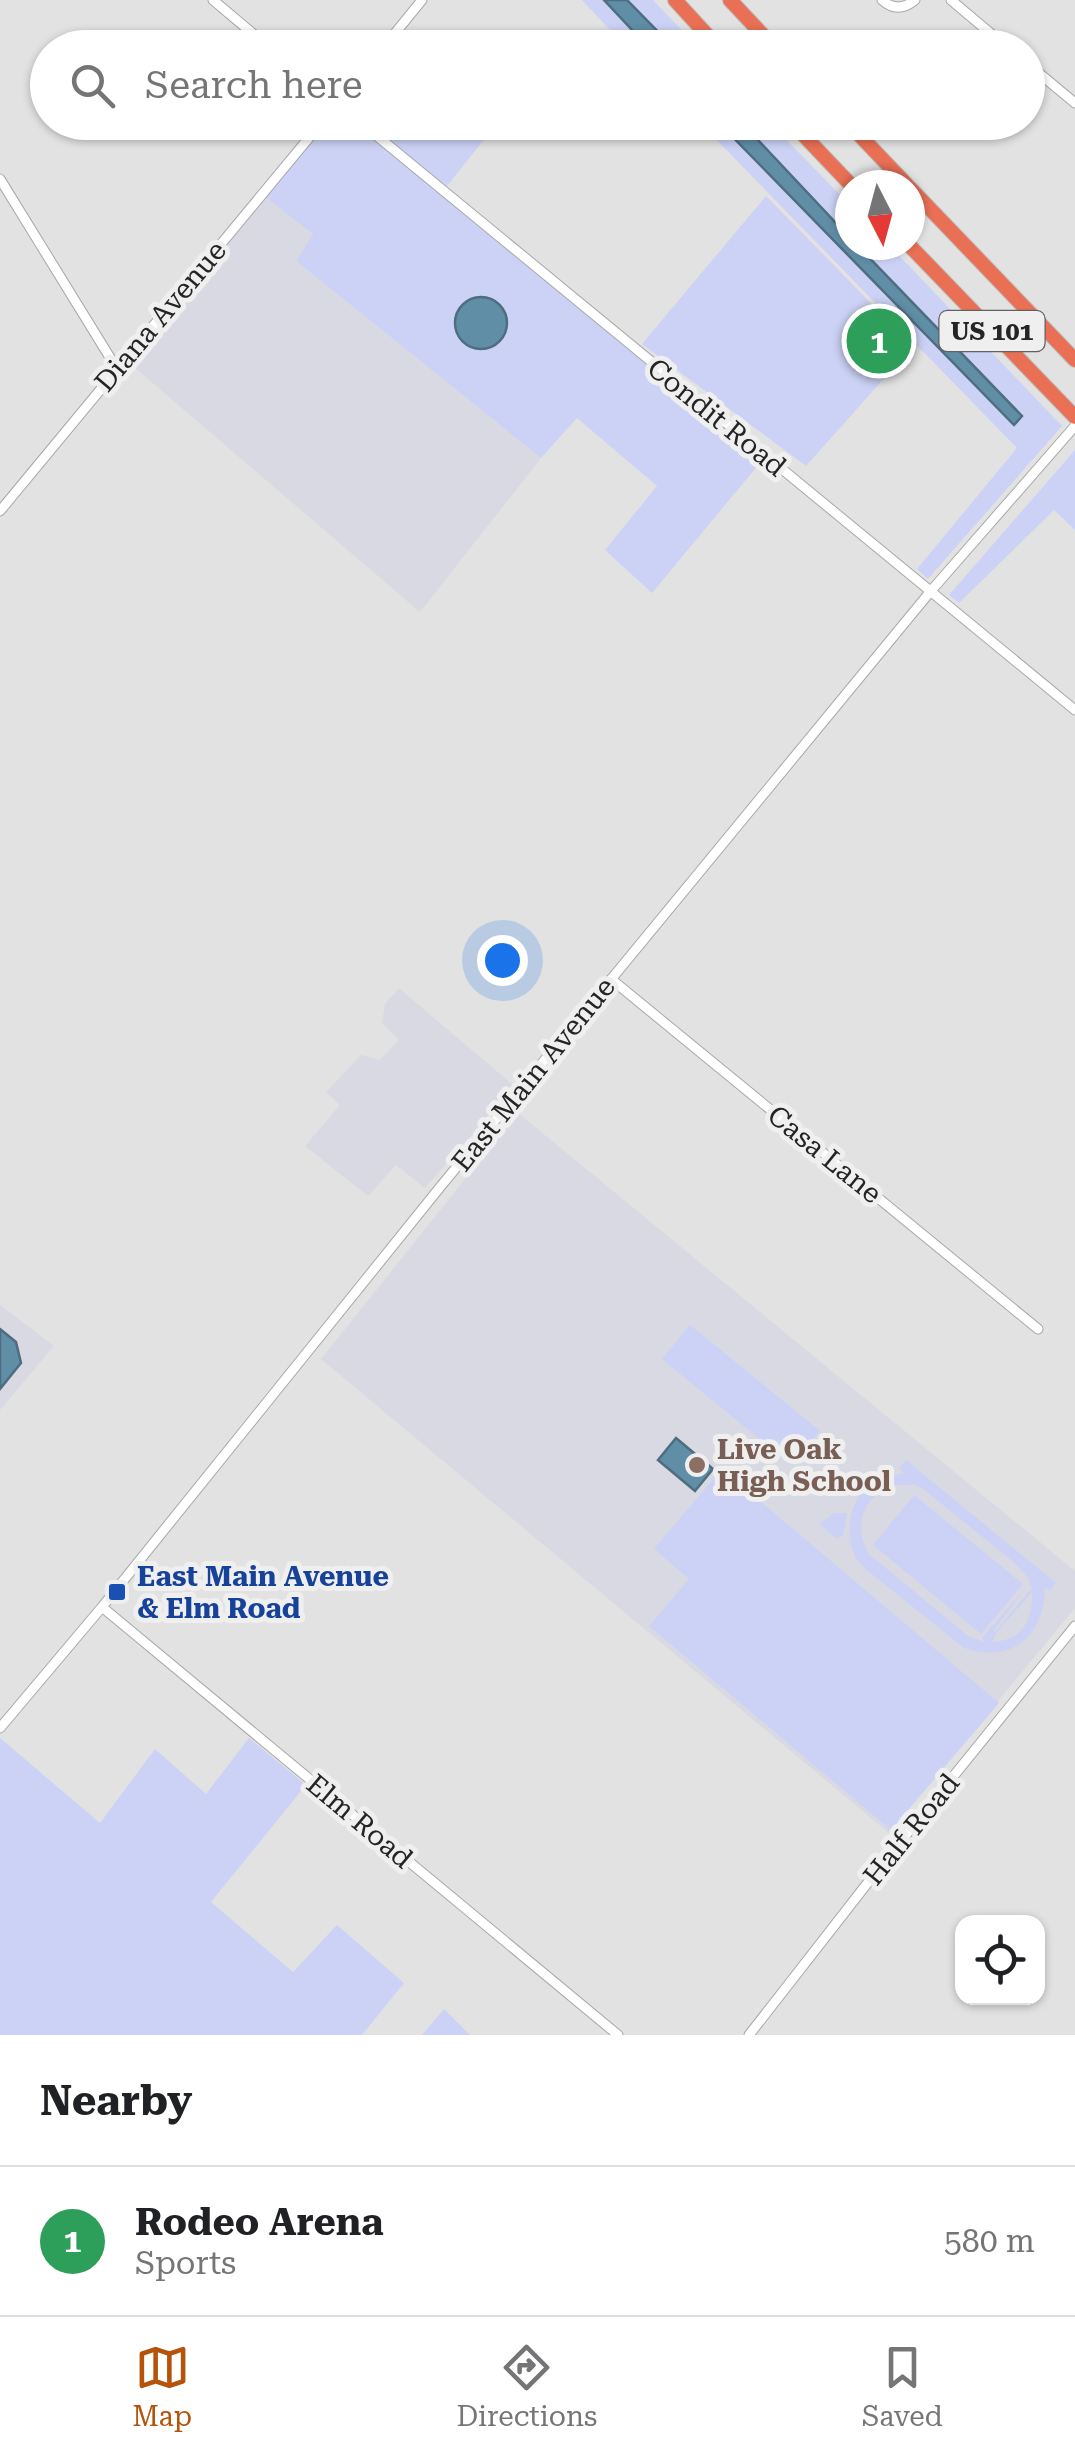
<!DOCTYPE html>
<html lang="en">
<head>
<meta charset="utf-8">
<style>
  body { margin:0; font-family:"Roboto Serif",serif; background:#f2f2f2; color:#202124 }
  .controls { position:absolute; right:30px; bottom:30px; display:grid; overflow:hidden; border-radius:20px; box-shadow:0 2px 8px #0004 }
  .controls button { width:90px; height:90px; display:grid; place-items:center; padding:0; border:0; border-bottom:2px solid #e0e0e0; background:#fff; color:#202124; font:50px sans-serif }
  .compass { position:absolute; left:835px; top:170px; width:90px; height:90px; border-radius:50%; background:#fff; box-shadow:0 2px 8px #0004; rotate:174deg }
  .you { position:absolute; left:502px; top:960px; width:35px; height:35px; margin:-25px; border:8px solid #fff; border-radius:50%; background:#1a73e8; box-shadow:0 0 0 15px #1a73e833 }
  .badge { display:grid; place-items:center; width:65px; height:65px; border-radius:50%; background:#b45309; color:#fff; font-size:32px; font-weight:700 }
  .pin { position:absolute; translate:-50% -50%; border:5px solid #fff; box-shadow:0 2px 10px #0006 }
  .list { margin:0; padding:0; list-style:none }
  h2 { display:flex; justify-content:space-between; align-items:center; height:130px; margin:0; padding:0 40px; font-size:42px }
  h2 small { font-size:32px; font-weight:400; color:#757577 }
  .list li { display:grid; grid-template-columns:65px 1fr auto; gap:30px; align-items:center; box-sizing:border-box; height:150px; padding:0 40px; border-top:2px solid #e0e0e0 }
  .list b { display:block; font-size:38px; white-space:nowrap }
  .list p { margin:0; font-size:32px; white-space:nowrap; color:#757577 }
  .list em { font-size:32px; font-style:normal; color:#757577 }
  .icon { flex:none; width:55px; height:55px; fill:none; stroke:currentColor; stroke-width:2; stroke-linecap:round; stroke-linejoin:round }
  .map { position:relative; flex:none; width:1075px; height:2035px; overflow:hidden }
  .search { position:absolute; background:#fff; box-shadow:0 2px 8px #0004; left:30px; right:30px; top:30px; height:110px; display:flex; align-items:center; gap:25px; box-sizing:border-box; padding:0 35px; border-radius:55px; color:#757577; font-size:38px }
  .sheet { height:280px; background:#fff }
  nav { display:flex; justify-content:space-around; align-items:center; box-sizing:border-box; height:140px; border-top:2px solid #e0e0e0; background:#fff; font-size:28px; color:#757577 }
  nav a { display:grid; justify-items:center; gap:5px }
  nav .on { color:#b45309 }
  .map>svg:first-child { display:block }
  .built { fill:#d8d9e2 }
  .green { fill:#ccd2f5; fill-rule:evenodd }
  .water { fill:#608ea7; stroke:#4e6e80; stroke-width:2.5 }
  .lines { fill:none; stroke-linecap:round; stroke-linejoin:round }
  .minor-casing { stroke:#a8a8a9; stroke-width:11 }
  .highway-casing { stroke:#bdbdbd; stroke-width:16 }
  .minor { stroke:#fff; stroke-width:9 }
  .highway { stroke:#e97055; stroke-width:14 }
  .education-dot { fill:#8d6e63; stroke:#efeff0; stroke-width:4 }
  .transit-dot { fill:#1a4fb4; stroke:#efeff0; stroke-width:4 }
  .labels { text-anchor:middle; stroke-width:10; stroke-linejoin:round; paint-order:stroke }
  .shield { fill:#efeff0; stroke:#616161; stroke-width:2.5 }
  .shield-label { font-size:25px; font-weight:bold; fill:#242424 }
  .street-label { font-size:28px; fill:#242424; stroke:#efeff0 }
  .education-label { font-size:28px; font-weight:bold; fill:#785e54; stroke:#efeff0; text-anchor:start }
  .transit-label { font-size:28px; font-weight:bold; fill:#164399; stroke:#efeff0; text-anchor:start }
</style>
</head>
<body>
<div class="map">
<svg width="1075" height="2035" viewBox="0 0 1075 2035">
  <rect width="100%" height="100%" fill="#e2e2e3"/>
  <!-- built -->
  <path class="built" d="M264,196L313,234L296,261L541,458L420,612L128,362L227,245Z
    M399,988L514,1086L425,1188L396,1165L368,1196L305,1146L340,1105L326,1092L361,1055L380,1060L399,1040L382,1023L385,1004Z
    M518,1113L1075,1571V1608L889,1833L321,1359Z
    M0,1305L54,1346L0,1410Z"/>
  <!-- green -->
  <path class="green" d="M582,0H653L698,47H626Z
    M327,123H467L486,137L443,191L764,458L652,593L605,550L657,486L577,418L541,458L296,261L313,234L264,196Z
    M700,123H770L850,205V245H889L1062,426L928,579L917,569L1017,448Z
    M766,196L913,346L806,466L642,344Z
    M1075,450V530L1054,510L959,603L949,595Z
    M690,1325L820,1431L791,1465L662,1359Z
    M906,1460L1056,1583L1050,1591L1045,1587C1044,1637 1012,1664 964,1648L867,1570C863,1566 859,1562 856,1558C845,1537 848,1504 866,1488C876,1479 891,1476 904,1473L899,1468ZM895,1485H915L923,1489L1016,1564L1029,1579L1032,1591L1030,1590L996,1631L992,1633L1026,1587L982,1638L985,1642L968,1636L869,1554C852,1525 863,1496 895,1485ZM1032,1592C1033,1620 1023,1640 992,1642L997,1632Z
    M722,1469L999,1703L891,1830L649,1626L689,1579L654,1549Z
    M914,1495L1023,1584L981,1634L873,1545Z
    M834,1513H847L843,1536L836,1538L819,1524Z
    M0,1738L100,1823L155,1749L206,1794L249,1738L306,1785L211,1902L293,1972L337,1925L404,1983L362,2035H0Z
    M444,2009L470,2035H422Z"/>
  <!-- water -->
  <path class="water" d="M604,0H627L673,47H648Z
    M719,123H742L850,238V245H857L1022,416L1014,425Z
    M455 323a26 26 0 1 1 52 0a26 26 0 1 1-52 0Z
    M0,1329L16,1342L21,1363L0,1389Z
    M676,1438L713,1469L695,1491L658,1460Z"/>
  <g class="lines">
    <defs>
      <path id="minor" d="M213,0L270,48
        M882,0C893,10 904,9 915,0
        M951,0L1008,48
        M383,48L422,0
        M1028,64L1075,103
        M360,122L1075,710
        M0,179L117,369
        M0,511L322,122
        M611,979L1038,1329
        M102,1607L618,2035
        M0,1728L102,1607L441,1186L930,592L1075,426
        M749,2035L880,1867L1075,1626"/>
      <path id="highway" d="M675,0L719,48
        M730,0L775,48
        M791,122L851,185
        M847,122L907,185
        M910,188L1075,360
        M909,245L1075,417"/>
    </defs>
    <!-- minor casing -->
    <use href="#minor" class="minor-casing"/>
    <!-- highway casing -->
    <use href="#highway" class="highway-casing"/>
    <!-- minor -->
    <use href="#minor" class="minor"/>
    <!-- highway -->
    <use href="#highway" class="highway"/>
  </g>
  <!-- markers -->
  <circle class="education-dot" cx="697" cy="1465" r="10"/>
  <rect class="transit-dot" x="107" y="1582" width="20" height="20" rx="5"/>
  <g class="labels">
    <!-- shield labels -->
    <rect class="shield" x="939.5" y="311" width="105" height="40" rx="8"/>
    <g class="shield-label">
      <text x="992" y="340">US 101</text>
    </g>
    <!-- street labels -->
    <g class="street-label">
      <text transform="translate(160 316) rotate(-50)" y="10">Diana Avenue</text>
      <text transform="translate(717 417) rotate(39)" y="10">Condit Road</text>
      <text transform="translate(533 1074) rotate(-51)" y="10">East Main Avenue</text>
      <text transform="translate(825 1154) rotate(39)" y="10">Casa Lane</text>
      <text transform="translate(360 1821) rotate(40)" y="10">Elm Road</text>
      <text transform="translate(911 1829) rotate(-51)" y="10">Half Road</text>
    </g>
    <!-- education labels -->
    <g class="education-label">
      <text x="717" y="1459">Live Oak<tspan x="717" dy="32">High School</tspan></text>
    </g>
    <!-- transit labels -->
    <g class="transit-label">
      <text x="137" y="1586">East Main Avenue<tspan x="137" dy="32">&amp; Elm Road</tspan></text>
    </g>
  </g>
</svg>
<div class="controls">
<button><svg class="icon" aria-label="locate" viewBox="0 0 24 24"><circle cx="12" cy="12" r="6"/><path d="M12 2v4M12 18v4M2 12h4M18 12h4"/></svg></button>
</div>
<svg class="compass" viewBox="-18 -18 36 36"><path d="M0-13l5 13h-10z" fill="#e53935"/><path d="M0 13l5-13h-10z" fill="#757577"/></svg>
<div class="you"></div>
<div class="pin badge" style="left:879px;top:341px;background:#2e9e5b">1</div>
<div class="search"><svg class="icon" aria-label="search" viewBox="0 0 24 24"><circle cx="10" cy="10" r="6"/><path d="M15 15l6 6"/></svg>Search here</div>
</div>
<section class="sheet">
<h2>Nearby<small></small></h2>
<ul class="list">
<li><span class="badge" style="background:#2e9e5b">1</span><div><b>Rodeo Arena</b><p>Sports</p></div><em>580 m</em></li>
</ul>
</section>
<nav>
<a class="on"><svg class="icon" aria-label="map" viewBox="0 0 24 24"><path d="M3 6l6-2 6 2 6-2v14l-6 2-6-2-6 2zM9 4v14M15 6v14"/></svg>Map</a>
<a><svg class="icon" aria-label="directions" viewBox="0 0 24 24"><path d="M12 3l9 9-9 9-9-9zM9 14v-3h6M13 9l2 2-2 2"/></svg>Directions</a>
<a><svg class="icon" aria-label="saved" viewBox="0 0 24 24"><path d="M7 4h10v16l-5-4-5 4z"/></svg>Saved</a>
</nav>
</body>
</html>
